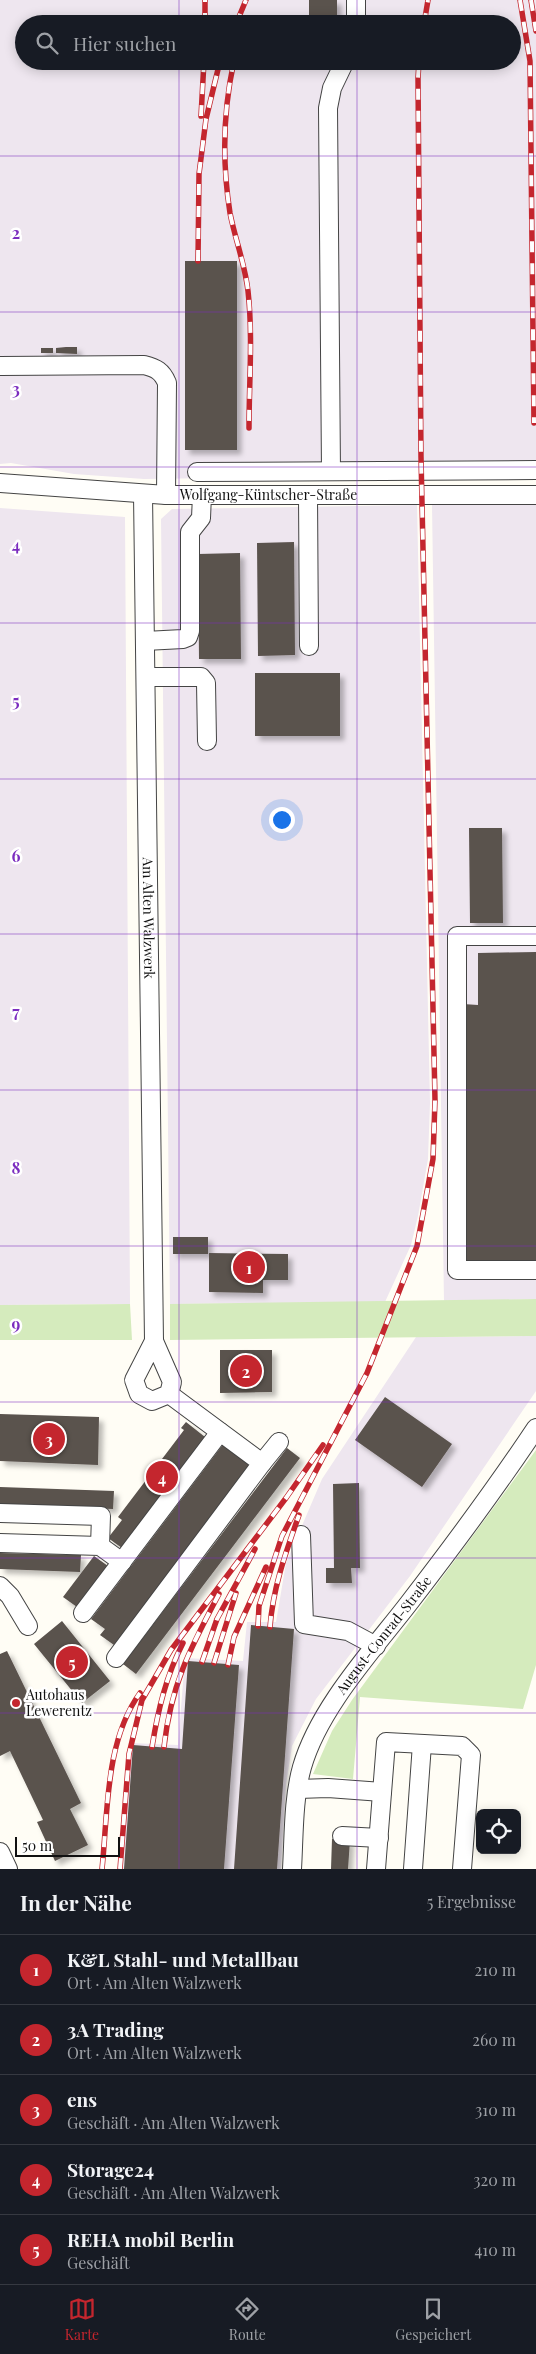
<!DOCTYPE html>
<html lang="de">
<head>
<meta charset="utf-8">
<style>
  body { margin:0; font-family:"Playfair Display",serif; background:#20242c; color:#f1f3f6 }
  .controls { position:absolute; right:15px; bottom:15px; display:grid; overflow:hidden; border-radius:8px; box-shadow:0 2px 12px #0003 }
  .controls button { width:45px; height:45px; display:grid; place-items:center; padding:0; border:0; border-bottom:1px solid #363941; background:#171b24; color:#f1f3f6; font:25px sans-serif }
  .scale { position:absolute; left:15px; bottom:12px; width:105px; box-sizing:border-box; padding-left:5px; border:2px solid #111; border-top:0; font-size:14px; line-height:18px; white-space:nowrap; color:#111; -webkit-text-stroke:4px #fff; paint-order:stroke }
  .you { position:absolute; left:281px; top:819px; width:18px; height:18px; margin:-12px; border:4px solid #fff; border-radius:50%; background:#1a73e8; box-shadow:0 0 0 8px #1a73e833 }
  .badge { display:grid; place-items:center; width:32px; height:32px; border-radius:50%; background:#c4262e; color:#fff; font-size:16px; font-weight:700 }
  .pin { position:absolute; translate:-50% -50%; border:2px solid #fff; box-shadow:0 1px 5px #0006 }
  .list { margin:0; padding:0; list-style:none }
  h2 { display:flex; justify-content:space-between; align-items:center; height:65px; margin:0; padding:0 20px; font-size:21px }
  h2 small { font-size:16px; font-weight:400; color:#9ea1a6 }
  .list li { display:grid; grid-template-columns:32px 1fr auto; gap:15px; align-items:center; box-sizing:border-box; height:70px; padding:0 20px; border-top:1px solid #363941 }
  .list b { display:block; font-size:19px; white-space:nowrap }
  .list p { margin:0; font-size:16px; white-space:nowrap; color:#9ea1a6 }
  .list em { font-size:16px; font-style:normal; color:#9ea1a6 }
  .icon { flex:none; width:28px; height:28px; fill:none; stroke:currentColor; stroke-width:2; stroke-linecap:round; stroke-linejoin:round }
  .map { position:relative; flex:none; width:536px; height:1869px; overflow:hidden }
  .search { position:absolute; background:#171b24; box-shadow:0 2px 12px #0003; left:15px; right:15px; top:15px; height:55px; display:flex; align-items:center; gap:12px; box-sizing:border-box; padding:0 18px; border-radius:28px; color:#9ea1a6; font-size:19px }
  .sheet { height:415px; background:#171b24 }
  nav { display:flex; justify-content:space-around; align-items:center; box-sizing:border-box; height:70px; border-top:1px solid #363941; background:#171b24; font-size:14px; color:#9ea1a6 }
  nav a { display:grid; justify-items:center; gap:2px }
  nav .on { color:#c4262e }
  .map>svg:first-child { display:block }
  .industrial { fill:#eee6ef; fill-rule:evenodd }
  .green { fill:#d5ebbd }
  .building { fill:#5a524d; filter:url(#shadow) }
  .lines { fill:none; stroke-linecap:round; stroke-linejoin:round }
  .minor-casing { stroke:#444; stroke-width:20 }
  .minor { stroke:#fff; stroke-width:18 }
  .rail-casing { stroke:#c4262e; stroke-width:5.5 }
  .rail { stroke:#fff; stroke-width:4; stroke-dasharray:11; stroke-linecap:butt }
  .grid { fill:none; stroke:#7b2cbf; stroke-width:1; stroke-opacity:0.55 }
  .poi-dot { fill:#c4262e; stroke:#fff; stroke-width:2 }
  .labels { text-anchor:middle; stroke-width:5; stroke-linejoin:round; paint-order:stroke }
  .street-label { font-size:14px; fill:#111; stroke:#fff }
  .poi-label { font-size:14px; fill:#111; stroke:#fff; text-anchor:start }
  .grid-label { font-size:16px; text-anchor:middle; font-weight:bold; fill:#7b2cbf; stroke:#fff; stroke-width:5; stroke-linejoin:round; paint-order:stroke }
</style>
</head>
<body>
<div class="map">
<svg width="536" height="1869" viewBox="0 0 536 1869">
  <defs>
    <filter id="shadow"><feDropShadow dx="4.5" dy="4.5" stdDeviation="2.5" flood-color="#0004"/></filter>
  </defs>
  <rect width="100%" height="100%" fill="#fffdf5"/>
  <!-- industrial -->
  <path class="industrial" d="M0,0H536V474L144,479L74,474L11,463L0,464ZM24,24H512V61H24Z
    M417,505L430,1103L428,1159L418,1216L411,1245L385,1302L170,1304L161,519L172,509Z
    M432,505H536V1299L444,1302Z
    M0,508L125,517L130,1304L0,1305Z
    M536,1336V1391L410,1576L316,1699L292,1746L286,1785L281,1869H123L131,1743L178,1745L185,1658L243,1661L247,1622H276L286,1563L322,1479L416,1337Z"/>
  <!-- green -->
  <path class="green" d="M536,1299V1336L170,1340V1304Z
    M130,1304L132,1340H0V1305Z
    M536,1450V1665L523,1709L360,1697L353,1779L313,1774L332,1731L352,1700Z"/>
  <!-- building -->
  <path class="building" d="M309,0H337V24H309Z
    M185,261H237V450H185Z
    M66,347H77V354L56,353V348Z
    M41,348H53V353H41Z
    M294,542L295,655L258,656L257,543Z
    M240,553L241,659H199L198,554Z
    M255,673H340V736H255Z
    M469,828H502L503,923H470Z
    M536,952V1262L465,1263L463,1004L478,1005V953Z
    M173,1237H208V1254H173Z
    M209,1253L288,1254V1280H263V1293L209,1292Z
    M220,1350H272V1392L220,1393Z
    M385,1397L452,1444L422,1487L355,1440Z
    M0,1414L99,1417L98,1465L0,1461Z
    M186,1422L205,1437L122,1548L108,1538L122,1520L118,1517L184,1430L181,1428Z
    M224,1443L251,1464L114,1645L100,1635L105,1629L91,1619Z
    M287,1448L300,1458L136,1674L123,1664Z
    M359,1483L360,1568H351L352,1583H326V1568H334L333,1484Z
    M0,1487L114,1491L113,1509L0,1505Z
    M0,1553L81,1555L80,1572L0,1569Z
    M94,1556L108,1566L77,1607L63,1597Z
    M62,1621L110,1681L82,1703L34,1644Z
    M251,1625L294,1629L277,1869H234Z
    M7,1651L81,1803L70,1809L88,1845L55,1861L37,1822L43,1820L10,1751L0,1756V1654Z
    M188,1661L239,1665L224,1869H124L133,1745L182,1749Z
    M332,1839L350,1840L348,1869H331Z"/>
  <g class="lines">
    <defs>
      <g id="minor">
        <path d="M356,0V24"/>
        <path d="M0,366L144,365C156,368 162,371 167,383L166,495"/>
        <path d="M331,471L328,108L332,88L345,61"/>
        <path d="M197,472L536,470"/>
        <path id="s1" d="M0,483L166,495H536"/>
        <path id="s2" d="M143,494L154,1341"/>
        <path d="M308,495L309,646"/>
        <path d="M145,641L183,639L188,637L190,631V532L201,518L202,495"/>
        <path d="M146,677H201L206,683L207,741"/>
        <path d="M536,936H457V1270H536"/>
        <path d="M154,1341L172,1382L169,1394L152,1401L139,1394L134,1380Z"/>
        <path d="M262,1463L279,1442"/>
        <path d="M0,1513L101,1516L100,1546"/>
        <path d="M301,1535L304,1624L348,1631L376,1646"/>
        <path d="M0,1543L100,1546L122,1562"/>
        <path d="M0,1586L10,1596L28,1626"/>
        <path d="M83,1613L220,1432"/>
        <path d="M116,1658L262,1463L169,1394"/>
        <path d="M298,1789L328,1788L382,1792"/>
        <path d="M342,1836L379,1838"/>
        <path d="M0,1852L8,1869"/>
        <path id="s3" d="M292,1869C294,1836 293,1799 302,1767C319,1708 372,1651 409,1603C453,1546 496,1488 536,1428"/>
        <path d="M376,1869L386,1742L462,1746L471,1755L462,1869"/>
        <path d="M413,1869L422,1744"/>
      </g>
    </defs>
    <!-- minor casing -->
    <use href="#minor" class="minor-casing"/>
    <!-- minor -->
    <use href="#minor" class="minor"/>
    <defs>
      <path id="rail" d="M520,0L530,61L534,423
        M531,0L536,31
        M205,24V0
        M236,24L246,0
        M424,24L428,0
        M234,61C223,111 222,162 230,213C235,239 245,264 248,291C253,336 249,382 249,428
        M201,116L204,61
        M198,261L199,174L206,119L220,61
        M258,1626L259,1606L282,1536L367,1373L417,1246L433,1159L435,1100L421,457L418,78L419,61
        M270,1627C273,1587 286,1552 299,1515
        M202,1662L217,1619L255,1549
        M214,1663L236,1593
        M228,1665L234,1637L266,1567
        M152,1747C158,1710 166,1676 183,1643
        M164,1747C171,1684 190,1649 219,1594
        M102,1869C108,1812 105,1741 140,1693
        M120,1869L129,1754L142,1700L171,1650L286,1498L323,1445"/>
    </defs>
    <!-- rail casing -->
    <use href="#rail" class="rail-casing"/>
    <!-- rail -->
    <use href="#rail" class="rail"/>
  </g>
  <!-- grid -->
  <path class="grid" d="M179,0V24M357,0V24M179,61V1869M357,61V1869M0,156H536M0,312H536M0,467H536M0,623H536M0,779H536M0,934H536M0,1090H536M0,1246H536M0,1402H536M0,1558H536M0,1713H536"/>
  <!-- markers -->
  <circle class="poi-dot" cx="16" cy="1703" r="5"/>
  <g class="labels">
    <!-- street labels -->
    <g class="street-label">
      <text dy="5" stroke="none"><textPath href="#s1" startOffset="269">Wolfgang-Küntscher-Straße</textPath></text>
      <text dy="5" stroke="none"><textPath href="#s2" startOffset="424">Am Alten Walzwerk</textPath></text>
      <text dy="5" stroke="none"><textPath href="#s3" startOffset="259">August-Conrad-Straße</textPath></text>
    </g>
    <!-- poi labels -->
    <g class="poi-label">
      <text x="26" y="1700">Autohaus<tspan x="26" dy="16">Lewerentz</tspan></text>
    </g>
  </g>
  <g class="grid-label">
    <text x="16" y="239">2</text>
    <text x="16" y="395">3</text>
    <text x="16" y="551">4</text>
    <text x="16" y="707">5</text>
    <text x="16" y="862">6</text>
    <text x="16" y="1018">7</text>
    <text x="16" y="1174">8</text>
    <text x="16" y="1330">9</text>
  </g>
</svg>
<div class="controls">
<button><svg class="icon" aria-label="locate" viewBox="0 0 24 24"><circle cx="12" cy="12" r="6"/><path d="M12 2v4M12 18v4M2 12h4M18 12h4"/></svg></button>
</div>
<div class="scale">50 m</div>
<div class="you"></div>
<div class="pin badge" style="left:249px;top:1267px">1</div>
<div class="pin badge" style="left:246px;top:1371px">2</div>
<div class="pin badge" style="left:49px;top:1439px">3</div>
<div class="pin badge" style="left:162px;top:1477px">4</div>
<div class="pin badge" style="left:72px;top:1662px">5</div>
<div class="search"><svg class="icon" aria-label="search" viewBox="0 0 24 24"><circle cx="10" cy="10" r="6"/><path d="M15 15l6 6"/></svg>Hier suchen</div>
</div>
<section class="sheet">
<h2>In der Nähe<small>5 Ergebnisse</small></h2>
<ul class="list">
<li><span class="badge">1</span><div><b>K&amp;L Stahl- und Metallbau</b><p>Ort · Am Alten Walzwerk</p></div><em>210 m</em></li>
<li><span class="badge">2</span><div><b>3A Trading</b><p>Ort · Am Alten Walzwerk</p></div><em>260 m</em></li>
<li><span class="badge">3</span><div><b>ens</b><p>Geschäft · Am Alten Walzwerk</p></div><em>310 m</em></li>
<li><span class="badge">4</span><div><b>Storage24</b><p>Geschäft · Am Alten Walzwerk</p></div><em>320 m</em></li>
<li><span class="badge">5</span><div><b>REHA mobil Berlin</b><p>Geschäft</p></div><em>410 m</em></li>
</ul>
</section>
<nav>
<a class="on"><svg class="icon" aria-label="map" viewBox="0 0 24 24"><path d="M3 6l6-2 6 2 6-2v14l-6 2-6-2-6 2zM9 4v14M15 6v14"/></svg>Karte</a>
<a><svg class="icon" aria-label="directions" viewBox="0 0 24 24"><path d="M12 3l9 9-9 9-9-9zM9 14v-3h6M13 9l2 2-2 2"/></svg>Route</a>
<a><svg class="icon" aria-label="saved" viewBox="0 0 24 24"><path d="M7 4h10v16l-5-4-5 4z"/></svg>Gespeichert</a>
</nav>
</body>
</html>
